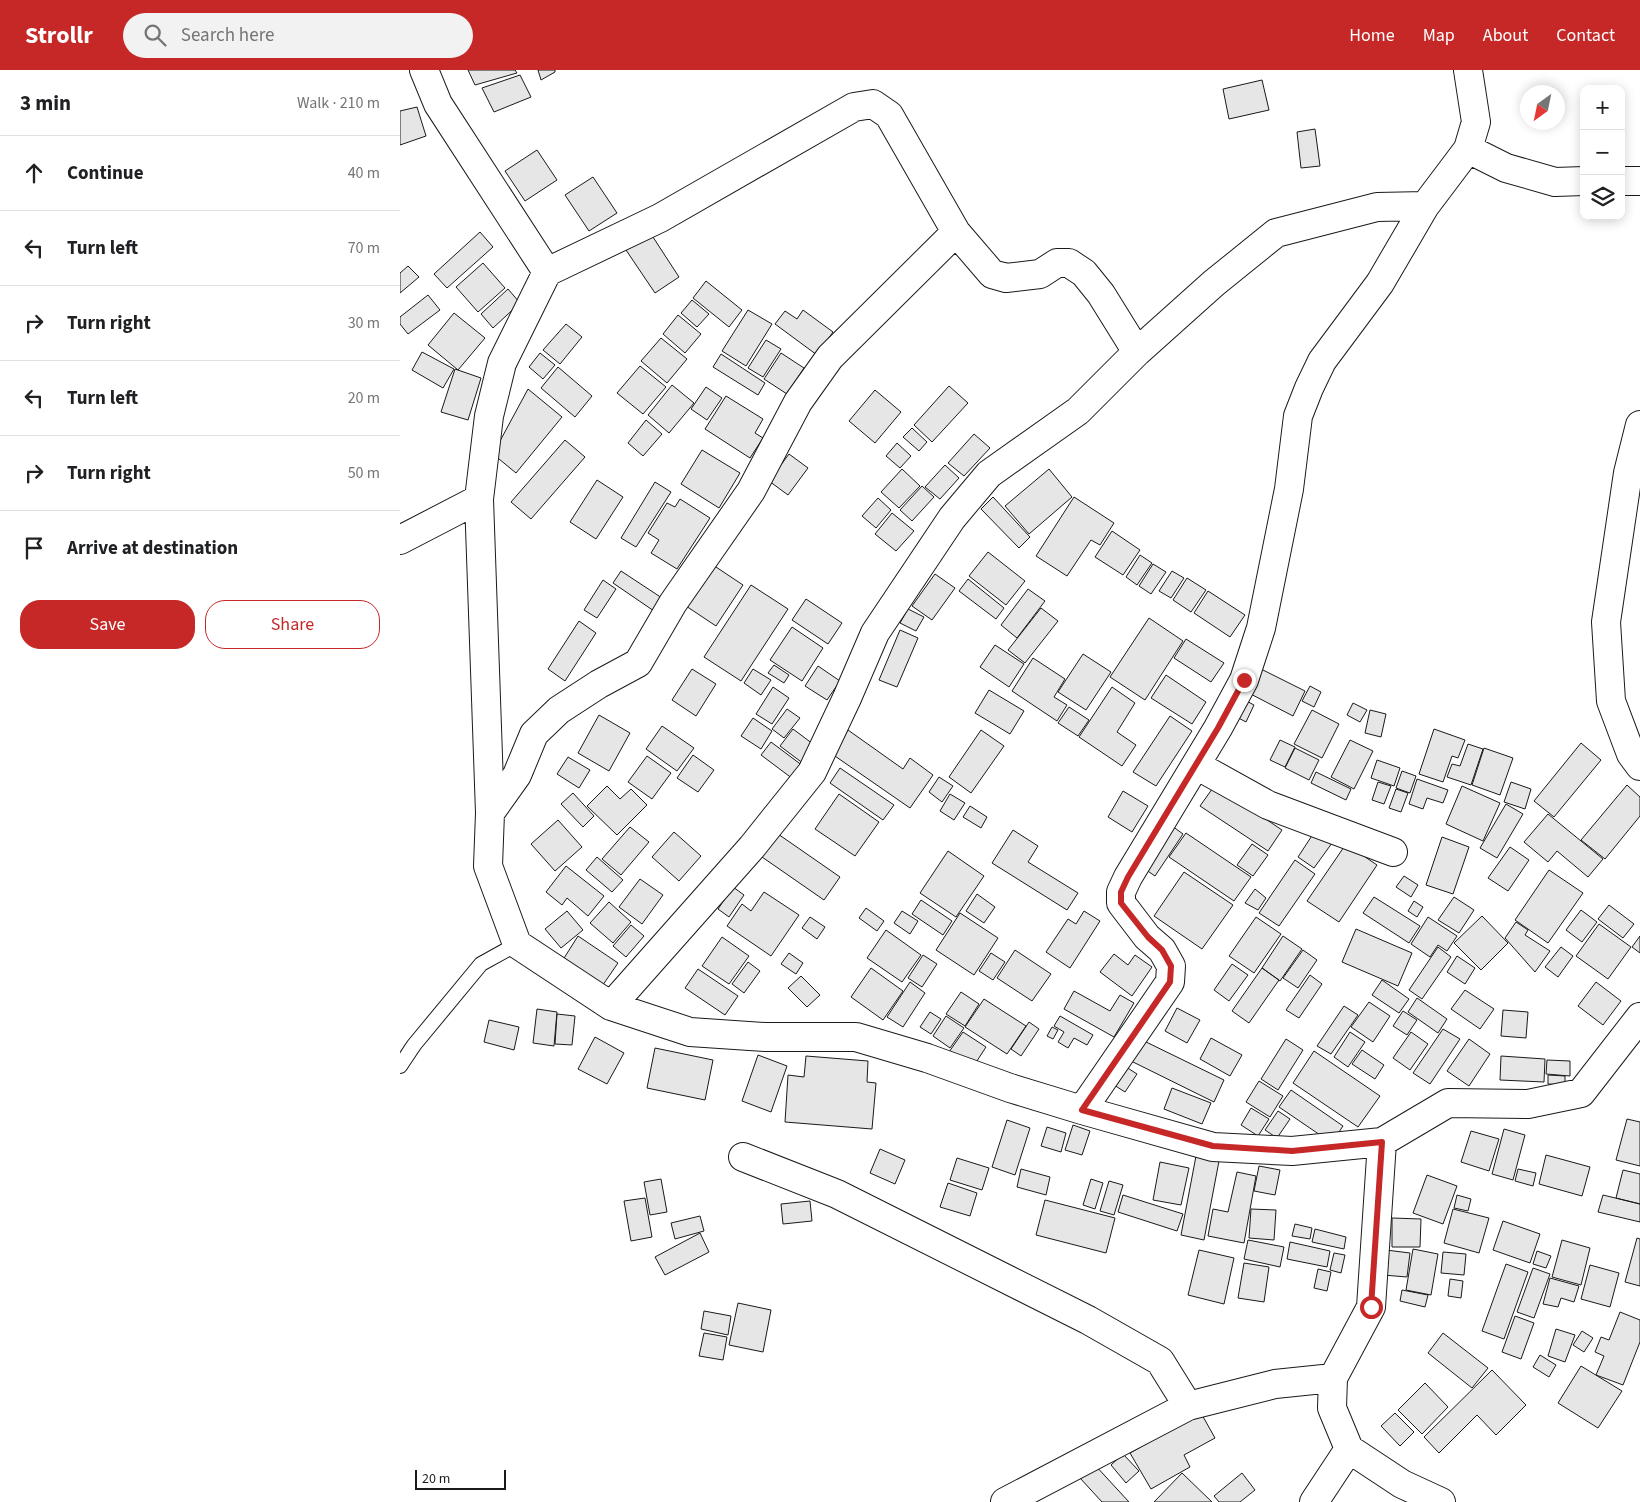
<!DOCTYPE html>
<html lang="en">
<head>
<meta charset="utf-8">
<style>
  body { margin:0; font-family:"Source Sans 3",sans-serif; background:#f2f2f2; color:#202124 }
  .controls { position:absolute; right:15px; top:15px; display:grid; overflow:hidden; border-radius:10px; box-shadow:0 2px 12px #0003 }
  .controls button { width:45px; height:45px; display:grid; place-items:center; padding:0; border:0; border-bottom:1px solid #e0e0e0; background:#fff; color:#202124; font:25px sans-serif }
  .compass { position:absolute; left:1120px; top:15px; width:45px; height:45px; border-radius:50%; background:#fff; box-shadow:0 2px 12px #0003; rotate:213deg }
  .scale { position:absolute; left:15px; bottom:12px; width:91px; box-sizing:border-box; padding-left:5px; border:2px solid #1a1a1a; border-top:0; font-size:14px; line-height:18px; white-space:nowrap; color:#1a1a1a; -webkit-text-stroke:4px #fff; paint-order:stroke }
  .stop { position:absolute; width:15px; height:15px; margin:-11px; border:4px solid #c62828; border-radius:50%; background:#fff }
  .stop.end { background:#c62828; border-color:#fff; box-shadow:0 1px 5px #0008 }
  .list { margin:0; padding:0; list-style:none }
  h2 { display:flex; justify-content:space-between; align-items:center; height:65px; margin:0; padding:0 20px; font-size:21px }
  h2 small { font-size:16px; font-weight:400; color:#757577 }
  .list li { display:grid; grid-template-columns:32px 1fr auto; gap:15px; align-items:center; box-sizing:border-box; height:75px; padding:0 20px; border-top:1px solid #e0e0e0 }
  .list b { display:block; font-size:19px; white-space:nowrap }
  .list em { font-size:16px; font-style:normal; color:#757577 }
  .actions { display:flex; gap:10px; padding:15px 20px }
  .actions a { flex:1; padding:11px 0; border:1px solid #c62828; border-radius:20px; text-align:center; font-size:18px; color:#c62828 }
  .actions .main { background:#c62828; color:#fff }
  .icon { flex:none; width:28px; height:28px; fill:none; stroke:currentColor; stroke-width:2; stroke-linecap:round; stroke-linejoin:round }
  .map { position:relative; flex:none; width:1240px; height:1432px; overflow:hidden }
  header { display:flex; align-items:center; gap:30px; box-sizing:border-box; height:70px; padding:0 25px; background:#c62828; color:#fff }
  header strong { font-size:24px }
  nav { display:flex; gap:28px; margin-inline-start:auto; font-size:18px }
  .search { width:350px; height:45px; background:#f2f2f2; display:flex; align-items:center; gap:12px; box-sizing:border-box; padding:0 18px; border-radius:28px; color:#757577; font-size:19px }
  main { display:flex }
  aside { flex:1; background:#fff }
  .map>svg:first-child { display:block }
  .building { fill:#e6e6e6; stroke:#1a1a1a }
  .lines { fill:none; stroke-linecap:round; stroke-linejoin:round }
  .service-casing { stroke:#1a1a1a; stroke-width:16 }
  .minor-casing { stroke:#1a1a1a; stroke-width:30 }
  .service { stroke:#fff; stroke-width:14 }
  .minor { stroke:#fff; stroke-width:28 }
  .route { stroke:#c62828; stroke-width:6 }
</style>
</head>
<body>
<header>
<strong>Strollr</strong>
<div class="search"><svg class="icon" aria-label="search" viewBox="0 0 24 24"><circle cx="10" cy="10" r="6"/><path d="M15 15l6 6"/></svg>Search here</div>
<nav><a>Home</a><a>Map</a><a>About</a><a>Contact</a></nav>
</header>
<main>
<aside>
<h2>3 min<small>Walk · 210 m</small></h2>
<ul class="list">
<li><svg class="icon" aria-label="ahead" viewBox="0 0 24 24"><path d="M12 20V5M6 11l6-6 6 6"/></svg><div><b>Continue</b></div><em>40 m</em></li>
<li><svg class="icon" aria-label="left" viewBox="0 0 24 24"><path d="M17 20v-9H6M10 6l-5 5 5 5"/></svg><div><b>Turn left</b></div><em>70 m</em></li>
<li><svg class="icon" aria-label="right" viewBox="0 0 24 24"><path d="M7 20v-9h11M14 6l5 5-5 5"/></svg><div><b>Turn right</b></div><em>30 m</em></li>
<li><svg class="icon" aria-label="left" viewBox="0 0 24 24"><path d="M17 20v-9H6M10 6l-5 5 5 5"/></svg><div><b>Turn left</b></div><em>20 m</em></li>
<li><svg class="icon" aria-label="right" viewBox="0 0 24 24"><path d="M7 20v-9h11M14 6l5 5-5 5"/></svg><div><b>Turn right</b></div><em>50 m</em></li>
<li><svg class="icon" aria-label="arrive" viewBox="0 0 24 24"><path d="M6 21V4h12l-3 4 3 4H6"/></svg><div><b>Arrive at destination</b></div></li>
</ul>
<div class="actions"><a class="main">Save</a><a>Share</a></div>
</aside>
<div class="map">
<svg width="1240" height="1432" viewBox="0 0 1240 1432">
  <rect width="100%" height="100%" fill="#fff"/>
  <!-- building -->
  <path class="building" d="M68,0H115L117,3L75,15Z
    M138,0H155V2L141,10Z
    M120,5L131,27L94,42L82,18Z
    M862,10L869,40L829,49L823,19Z
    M17,37L26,66L0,75V41Z
    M915,59L920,96L901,98L897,62Z
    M137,80L157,110L125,131L105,101Z
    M193,107L217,143L189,161L165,125Z
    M80,162L93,177L47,218L34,204Z
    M251,164L279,207L255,223L226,180Z
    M83,193L105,218L78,242L56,217Z
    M8,196L19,207L0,223V203Z
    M306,211L342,240L329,257L293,228Z
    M108,219L120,233L93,258L81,244Z
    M28,225L40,240L8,264L0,254V247Z
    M292,230L309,244L297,257L281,243Z
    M348,240L372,254L346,296L322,281Z
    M403,240L433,262L417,285L375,254L385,241L397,249Z
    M54,243L85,268L58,300L28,275Z
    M278,245L301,264L285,283L263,264Z
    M166,254L182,267L160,294L143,280Z
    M261,268L287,289L267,313L241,291Z
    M366,270L381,279L363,307L348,298Z
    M22,282L54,299L43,318L12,300Z
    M140,283L155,295L143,309L129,297Z
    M381,283L404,298L387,324L364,309Z
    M321,284L365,313L358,325L313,297Z
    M240,296L266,317L243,344L217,323Z
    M158,297L192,326L175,347L141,318Z
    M55,299L81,308L68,350L41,342Z
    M272,315L294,333L269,363L248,345Z
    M549,316L568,333L532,372L514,355Z
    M306,317L322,328L307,350L291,339Z
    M128,319L162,347L116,403L93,384Z
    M475,320L501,342L475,373L449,351Z
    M326,326L363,349L355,363L363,368L350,388L305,359Z
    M246,350L262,364L243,386L228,373Z
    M512,358L527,372L519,381L503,367Z
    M574,364L590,378L564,406L548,393Z
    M165,370L185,387L131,449L111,432Z
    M497,373L511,386L500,398L486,386Z
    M302,380L340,403L319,438L281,414Z
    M389,384L408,398L388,425L369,411Z
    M545,395L559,408L540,429L525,417Z
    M502,399L520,416L499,438L481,422Z
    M649,399L672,427L629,464L605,436Z
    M197,410L223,427L196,469L170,452Z
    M255,412L271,422L236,477L221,468Z
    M522,416L534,427L512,451L500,440Z
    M593,427L630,467L619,478L581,439Z
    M674,427L714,453L700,475L691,470L667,506L636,486Z
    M478,428L491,440L476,458L462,446Z
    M280,429L310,448L277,499L251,483L259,470L248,463L267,433L275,437Z
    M492,443L514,461L496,481L475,464Z
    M712,461L740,480L723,505L695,487Z
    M588,482L625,511L606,535L569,506Z
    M740,485L752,493L737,515L726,507Z
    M753,494L766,502L751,524L739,516Z
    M313,495L343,515L316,556L286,536Z
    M221,501L262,528L254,541L213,513Z
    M772,501L784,508L771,528L759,521Z
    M535,504L555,518L532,550L512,536Z
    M787,508L806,520L791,542L773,530Z
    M568,509L604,538L596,549L559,521Z
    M203,510L216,519L197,548L184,540Z
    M351,515L388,539L341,611L304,587Z
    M628,519L645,531L617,568L601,555Z
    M808,521L845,545L830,567L794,543Z
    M406,529L442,553L428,574L392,550Z
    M641,538L658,551L625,593L608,580Z
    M508,539L524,547L516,561L500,553Z
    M749,548L783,571L745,630L710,607Z
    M179,551L196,563L165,611L148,599Z
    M392,557L423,578L402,611L370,590Z
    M500,560L518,568L497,617L479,610Z
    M786,569L824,593L811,612L774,588Z
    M595,575L624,594L609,617L580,597Z
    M683,584L711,602L686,640L658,622Z
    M633,588L665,609L654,627L667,635L657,651L612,621Z
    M374,595L389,605L384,613L368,603Z
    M418,596L440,611L427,630L405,616Z
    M855,596L905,621L893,646L843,620Z
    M292,599L316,614L296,646L272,630Z
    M353,599L371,610L361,625L344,613Z
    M766,605L806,632L792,654L751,628Z
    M910,616L921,622L914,637L902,631Z
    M373,617L389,628L372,654L356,644Z
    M712,617L735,633L717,662L736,675L722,696L679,667Z
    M589,620L624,641L610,664L575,643Z
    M839,627L854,635L846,652L831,644Z
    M953,633L967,640L960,652L947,645Z
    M669,637L689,650L678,666L658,653Z
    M387,639L400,648L384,668L372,659Z
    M912,640L939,654L922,688L894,674Z
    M970,640L986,644L981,667L965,663Z
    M199,645L230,663L209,701L178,683Z
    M770,646L792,661L756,716L733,702Z
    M353,648L372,661L361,679L341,666Z
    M262,656L294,678L277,701L246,679Z
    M393,659L417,677L404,694L380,676Z
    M1034,659L1065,670L1058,688L1052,686L1043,712L1019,704Z
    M448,660L503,699L510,688L533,705L510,738L432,684Z
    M581,660L604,676L571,723L549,707Z
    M880,670L895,677L885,697L870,690Z
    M950,670L973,681L954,719L931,707Z
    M371,672L403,696L393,709L361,685Z
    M1181,673L1201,690L1154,747L1134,731Z
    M1068,674L1083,679L1071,715L1047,707L1052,694L1060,696Z
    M895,678L919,690L909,710L885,698Z
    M1084,678L1113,688L1100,725L1072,715Z
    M293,685L314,700L298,722L277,708Z
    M247,686L271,703L252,729L228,712Z
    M168,687L190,700L179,718L157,704Z
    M977,690L1000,698L994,716L971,708Z
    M440,698L494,735L483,750L430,713Z
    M1002,701L1016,706L1010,723L996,718Z
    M916,702L951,719L946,730L911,713Z
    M539,707L553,716L542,732L529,722Z
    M1017,709L1048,720L1043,733L1027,728L1023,739L1009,734Z
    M978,712L991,716L984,734L972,730Z
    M1111,712L1131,719L1125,739L1104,732Z
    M815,715L882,760L868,781L800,736Z
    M1227,715L1240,727V746L1205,789L1181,770Z
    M207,716L220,729L231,719L247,735L217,765L187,736Z
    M1062,716L1100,733L1083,771L1046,754Z
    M996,719L1008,723L1001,742L989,738Z
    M723,721L748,736L732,762L708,747Z
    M173,723L194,746L183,757L161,734Z
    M439,724L479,752L455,786L415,759Z
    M550,724L565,733L554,750L540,741Z
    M1106,734L1123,744L1097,788L1080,778Z
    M570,736L587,747L581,758L563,747Z
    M1148,744L1203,789L1188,807L1157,781L1148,792L1124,772Z
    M158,750L182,777L155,801L131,774Z
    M768,753L783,764L755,806L739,795Z
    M230,757L249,772L221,805L202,789Z
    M613,760L638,776L628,792L678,823L667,840L592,793Z
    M915,761L932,773L914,798L898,787Z
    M274,762L301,786L279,811L252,787Z
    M786,763L851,807L834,831L769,787Z
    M378,764L440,807L424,830L362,787Z
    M1042,767L1069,777L1053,824L1026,815Z
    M852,774L868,785L853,806L837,795Z
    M946,774L977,795L939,852L907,831Z
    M1110,777L1129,790L1108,821L1088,808Z
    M548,781L584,806L556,847L520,823Z
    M197,787L223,810L212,822L186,800Z
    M895,790L915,804L879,856L859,843Z
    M166,796L204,826L188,846L167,828L162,835L146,822Z
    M1149,800L1183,823L1148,873L1115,850Z
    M784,802L833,835L802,879L754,846Z
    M1004,806L1018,815L1011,827L996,817Z
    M240,809L263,825L242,854L219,837Z
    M333,817L344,825L329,847L318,839Z
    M855,819L866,828L858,840L845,833Z
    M364,822L399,845L371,886L327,856L342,834L351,841Z
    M577,824L595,837L584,853L566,841Z
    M974,827L1020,856L1009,873L963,843Z
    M1054,827L1074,840L1059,863L1038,850Z
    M521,830L552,851L543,865L512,844Z
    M1014,831L1023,837L1017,847L1008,841Z
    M209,832L231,852L213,873L190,853Z
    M1209,835L1234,854L1223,868L1198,849Z
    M466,838L484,851L477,861L459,848Z
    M1181,840L1197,852L1182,872L1166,860Z
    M167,841L183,860L161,878L145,859Z
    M502,841L518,851L510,864L494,853Z
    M684,841L700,851L670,898L646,882L668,849L676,854Z
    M560,843L598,868L574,905L536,880Z
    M1082,846L1108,873L1081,900L1054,873Z
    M410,847L425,857L417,869L402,858Z
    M856,847L881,864L854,903L829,886Z
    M1028,847L1057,866L1047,881L1038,875L1030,887L1011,874Z
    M1116,852L1128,860L1125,865L1150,881L1135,902L1105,868Z
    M1199,854L1231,877L1208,909L1176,886Z
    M231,855L244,866L226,887L213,876Z
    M956,859L1012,883L998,916L942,892Z
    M486,860L521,885L502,912L467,888Z
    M178,866L218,893L198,922L159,896Z
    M883,866L902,879L880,911L862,898Z
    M1240,866V883L1232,877Z
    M322,867L349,886L329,914L302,896Z
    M1038,877L1051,887L1022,929L1009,920Z
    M1161,877L1173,886L1158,907L1145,897Z
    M615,880L651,904L632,931L597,908Z
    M903,880L917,890L898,918L883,908Z
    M389,883L403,893L396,904L381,894Z
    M591,883L605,892L593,910L579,901Z
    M714,884L728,895L735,885L752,897L732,926L700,902Z
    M523,885L537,894L522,917L508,908Z
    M1057,886L1075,898L1065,914L1047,902Z
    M348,892L360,901L344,923L332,914Z
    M832,894L848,905L829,931L814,920Z
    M471,898L503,921L483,950L451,927Z
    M862,898L879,910L849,953L832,941Z
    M298,899L338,926L325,945L285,918Z
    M910,905L922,914L899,948L886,940Z
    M401,906L420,925L407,937L388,918Z
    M982,910L1009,929L999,943L972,925Z
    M510,912L525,923L503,957L487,947Z
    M1196,912L1221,931L1203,955L1178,936Z
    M1065,920L1094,939L1080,959L1051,939Z
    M674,921L710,941L720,925L734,933L714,967L664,939Z
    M561,922L579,934L565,956L546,944Z
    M1017,928L1047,949L1038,963L1008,942Z
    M584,929L626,956L607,984L565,957Z
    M969,932L990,946L973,972L951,957Z
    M944,936L958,945L931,984L917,976Z
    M777,938L800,950L787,973L765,961Z
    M137,939L157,942L154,976L133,973Z
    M1103,940L1128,942L1126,968L1101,966Z
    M1003,941L1017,950L1007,965L993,956Z
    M530,942L541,949L531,964L520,957Z
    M157,944L175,946L172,975L155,974Z
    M546,946L564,958L550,978L533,966Z
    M660,946L693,965L687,975L674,968L668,978L658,972L664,962L654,956Z
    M89,950L119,957L114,980L84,972Z
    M629,952L639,959L621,986L611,979Z
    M652,957L658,960L653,969L647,966Z
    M1043,959L1060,969L1030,1014L1013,1003Z
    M563,962L586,977L573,997L549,982Z
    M950,962L965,972L948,997L934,987Z
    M1011,962L1028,974L1010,1000L993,988Z
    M195,967L224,983L207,1014L178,999Z
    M811,968L842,985L830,1006L800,989Z
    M740,969L824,1010L814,1032L729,990Z
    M886,969L903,980L878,1020L861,1009Z
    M1069,969L1090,984L1069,1016L1047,1001Z
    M255,978L313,990L305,1030L247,1018Z
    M962,980L984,995L975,1009L952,994Z
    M914,981L980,1026L958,1057L893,1013Z
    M358,985L387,996L371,1042L342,1031Z
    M406,986L468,991L467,1012L476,1013L472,1059L385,1052L388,1005L404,1007Z
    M1101,986L1145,989L1144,1012L1100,1010Z
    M1147,990L1170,991V1006L1146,1004Z
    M723,995L737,1004L725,1022L711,1013Z
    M1148,1005L1165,1006V1015L1148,1014Z
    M859,1011L883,1026L870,1047L846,1032Z
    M772,1018L811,1033L802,1054L764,1039Z
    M891,1020L943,1056L937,1065L923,1067L879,1037Z
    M851,1038L869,1049L858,1066L841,1055Z
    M878,1041L890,1049L877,1068L865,1060Z
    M1227,1049L1240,1052V1096L1216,1090Z
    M607,1050L630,1058L615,1105L592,1097Z
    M673,1055L690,1061L682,1085L665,1080Z
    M647,1057L666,1063L661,1082L641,1076Z
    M1104,1059L1125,1065L1113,1110L1092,1104Z
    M1071,1061L1099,1069L1089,1101L1061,1092Z
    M480,1079L505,1090L495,1114L470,1103Z
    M1146,1085L1190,1097L1182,1126L1139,1114Z
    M796,1086L819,1091L804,1170L781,1165Z
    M557,1088L589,1098L582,1120L550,1110Z
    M760,1092L789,1098L781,1135L753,1130Z
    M859,1096L880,1100L875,1125L854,1121Z
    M621,1099L650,1107L646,1125L617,1117Z
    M1118,1099L1136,1103L1133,1116L1115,1111Z
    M1223,1100L1240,1104V1134L1216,1128Z
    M837,1102L856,1106L844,1173L808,1166L813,1139L828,1142Z
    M1027,1105L1057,1116L1043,1154L1013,1143Z
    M261,1109L267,1142L250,1145L244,1112Z
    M691,1109L703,1113L695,1139L683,1135Z
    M709,1111L723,1115L714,1145L700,1141Z
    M548,1113L577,1123L570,1146L540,1137Z
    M723,1125L783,1144L777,1161L718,1142Z
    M1057,1125L1071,1129L1068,1141L1054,1138Z
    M1203,1125L1240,1134V1152L1198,1142Z
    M245,1128L252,1167L231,1171L224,1131Z
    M645,1130L715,1148L706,1183L636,1165Z
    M410,1131L412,1151L383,1154L381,1134Z
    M851,1139L876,1140L874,1170L849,1168Z
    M1053,1139L1089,1148L1079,1183L1044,1173Z
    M300,1146L304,1161L275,1169L271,1153Z
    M992,1148L1021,1149L1020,1177H992Z
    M1103,1151L1140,1164L1130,1193L1093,1180Z
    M895,1154L912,1158L910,1169L892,1166Z
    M915,1159L946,1167L944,1179L912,1172Z
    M300,1163L309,1182L265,1205L255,1187Z
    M1237,1168L1240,1169V1216L1225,1212Z
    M848,1170L884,1177L880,1197L844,1189Z
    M1162,1170L1190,1178L1181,1215L1152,1207Z
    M890,1172L930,1181L927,1197L887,1189Z
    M1013,1179L1038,1184L1031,1225L1006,1220Z
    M799,1180L834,1188L824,1234L788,1225Z
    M986,1180L1010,1183L1007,1207L983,1205Z
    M1137,1181L1151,1186L1146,1198L1133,1194Z
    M1043,1182L1066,1184L1064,1205L1041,1203Z
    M934,1183L945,1185L941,1203L930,1200Z
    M844,1193L869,1197L864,1232L838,1228Z
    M1106,1194L1128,1202L1104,1269L1082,1261Z
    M1190,1195L1219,1203L1210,1237L1181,1229Z
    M1133,1198L1150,1204L1134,1248L1117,1242Z
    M918,1199L931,1202L927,1221L914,1218Z
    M1150,1208L1179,1216L1174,1232L1161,1228L1158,1237L1143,1234Z
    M1050,1209L1063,1211L1061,1228L1048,1226Z
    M1002,1220L1028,1225L1025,1237L1000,1231Z
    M338,1233L371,1240L363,1282L329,1275Z
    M304,1241L331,1246L328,1265L301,1259Z
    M1220,1242L1240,1250V1272L1223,1315L1196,1305L1204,1286L1195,1282L1201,1267L1209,1270Z
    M1115,1246L1134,1253L1121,1289L1102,1282Z
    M1156,1259L1175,1265L1165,1292L1148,1286Z
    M1182,1261L1193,1268L1184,1282L1173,1275Z
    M304,1263L327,1267L323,1290L299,1286Z
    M1043,1263L1088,1298L1072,1318L1028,1283Z
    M1140,1285L1156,1295L1149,1307L1133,1297Z
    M1181,1296L1222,1321L1198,1358L1158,1333Z
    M1092,1300L1126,1335L1096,1365L1077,1345L1039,1383L1024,1367Z
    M1025,1313L1048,1337L1022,1364L998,1340Z
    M801,1343L815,1368L784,1385L790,1397L751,1419L730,1383Z
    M995,1343L1014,1362L1000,1376L981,1356Z
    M723,1384L739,1401L726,1413L711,1395Z
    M694,1394L729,1432H702L680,1408Z
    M782,1403L812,1432H754Z
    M842,1403L855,1420L840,1432H819L814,1426Z"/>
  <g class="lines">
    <defs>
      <path id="service" d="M0,996L14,975L81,894L117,874"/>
      <path id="minor" d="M24,0L38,34L147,202L102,293L89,346L79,429L90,743L88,796L117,874L211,936L290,962L365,967H456L527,988L610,1018L682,1040L813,1077L892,1081L982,1072L1048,1033L1128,1034L1181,1023L1240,947
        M1068,79L1106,98L1155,112L1184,111
        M1221,111H1240
        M147,202L260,148L454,37L473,34L489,45L556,162L592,204L606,208L640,204L657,193H669L684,203L701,224L737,282
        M1240,355L1228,403L1206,552L1211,631L1231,684L1240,696
        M0,470L79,429
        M796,695L868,735L993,782
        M90,743L117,705L134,664L159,640L199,614L238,593L273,533L351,421L398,332L430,287L556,162
        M211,936L352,777L412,702L447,628L475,563L552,448L589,404L678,341L737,282L814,213L876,163L977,137L1025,136
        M682,1040L770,912L771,896L762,880L747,867L721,833V822L728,807L818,658L844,610L861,558L889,419L898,346L909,318L922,291L980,213L1025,136L1068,79L1076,52L1068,0
        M982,1072L971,1237L933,1308L932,1338L949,1379L1002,1414L1041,1432
        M343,1087L437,1124L688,1250L760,1291L788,1336
        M605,1432L788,1336L875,1314L933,1308
        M914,1432L949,1379"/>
    </defs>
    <!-- service casing -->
    <use href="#service" class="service-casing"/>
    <!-- minor casing -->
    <use href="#minor" class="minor-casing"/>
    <!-- service -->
    <use href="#service" class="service"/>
    <!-- minor -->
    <use href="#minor" class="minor"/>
  </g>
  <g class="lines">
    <!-- route -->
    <path class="route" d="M844,610L818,658L728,807L721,822V833L748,867L762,880L771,896L770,912L682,1040L813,1076L892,1081L982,1072L971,1237"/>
  </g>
</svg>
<div class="controls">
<button>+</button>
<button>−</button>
<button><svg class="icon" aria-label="layers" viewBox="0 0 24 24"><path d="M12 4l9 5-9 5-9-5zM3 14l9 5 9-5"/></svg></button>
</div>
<svg class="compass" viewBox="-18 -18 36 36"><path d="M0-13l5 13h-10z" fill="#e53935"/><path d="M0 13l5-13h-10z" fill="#757577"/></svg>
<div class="scale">20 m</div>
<div class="stop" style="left:971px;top:1237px"></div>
<div class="stop end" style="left:844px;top:610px"></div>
</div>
</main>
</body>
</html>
